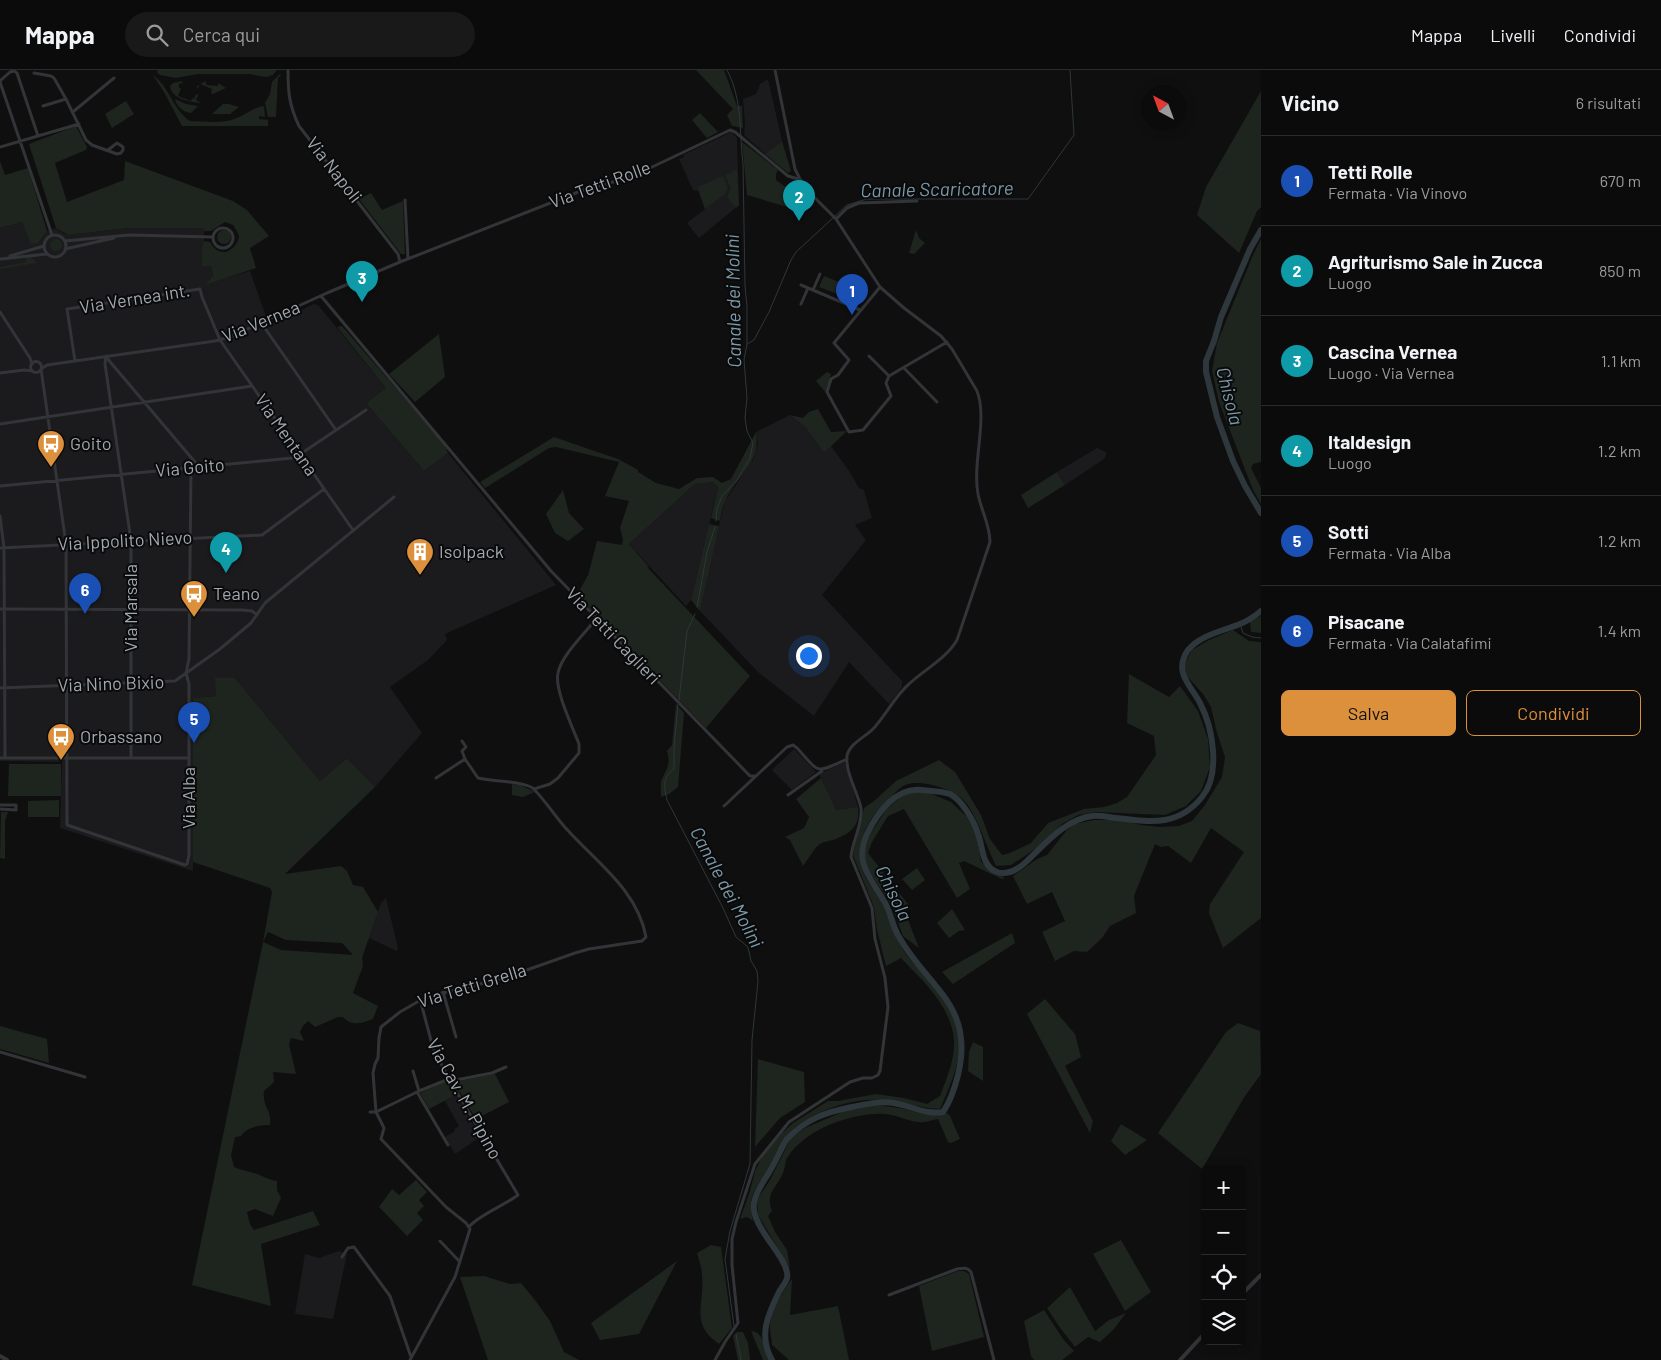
<!DOCTYPE html>
<html lang="it">
<head>
<meta charset="utf-8">
<style>
  body { margin:0; font-family:Barlow,sans-serif; background:#19191a; color:#f1f3f6 }
  .controls { position:absolute; right:15px; bottom:15px; display:grid; overflow:hidden; border-radius:8px; box-shadow:0 2px 12px #0003 }
  .controls button { width:45px; height:45px; display:grid; place-items:center; padding:0; border:0; border-bottom:1px solid #2b2b2d; background:#0b0b0c; color:#f1f3f6; font:25px sans-serif }
  .compass { position:absolute; left:1141px; top:15px; width:45px; height:45px; border-radius:50%; background:#0b0b0c; box-shadow:0 2px 12px #0003; rotate:319deg }
  .you { position:absolute; left:808px; top:585px; width:18px; height:18px; margin:-12px; border:4px solid #fff; border-radius:50%; background:#1a73e8; box-shadow:0 0 0 8px #1a73e833 }
  .badge { display:grid; place-items:center; width:32px; height:32px; border-radius:50%; background:#dc903b; color:#fff; font-size:16px; font-weight:700 }
  .pin { position:absolute; translate:-50% -41px; filter:drop-shadow(0 1px 2px #0008) }
  .pin::after { content:''; position:absolute; top:26px; width:18px; height:15px; background:inherit; clip-path:polygon(0 0,100% 0,50% 100%) }
  .list { margin:0; padding:0; list-style:none }
  h2 { display:flex; justify-content:space-between; align-items:center; height:65px; margin:0; padding:0 20px; font-size:21px }
  h2 small { font-size:16px; font-weight:400; color:#9a9b9d }
  .list li { display:grid; grid-template-columns:32px 1fr auto; gap:15px; align-items:center; box-sizing:border-box; height:90px; padding:0 20px; border-top:1px solid #2b2b2d }
  .list b { display:block; font-size:19px; white-space:nowrap }
  .list p { margin:0; font-size:16px; white-space:nowrap; color:#9a9b9d }
  .list em { font-size:16px; font-style:normal; color:#9a9b9d }
  .actions { display:flex; gap:10px; padding:15px 20px }
  .actions a { flex:1; padding:11px 0; border:1px solid #dc903b; border-radius:8px; text-align:center; font-size:18px; color:#dc903b }
  .actions .main { background:#dc903b; color:#111 }
  .icon { flex:none; width:28px; height:28px; fill:none; stroke:currentColor; stroke-width:2; stroke-linecap:round; stroke-linejoin:round }
  .map { position:relative; flex:none; width:1261px; height:1290px; overflow:hidden }
  header { display:flex; align-items:center; gap:30px; box-sizing:border-box; height:70px; padding:0 25px; background:#0b0b0c; border-bottom:1px solid #2b2b2d }
  header strong { font-size:24px }
  nav { display:flex; gap:28px; margin-inline-start:auto; font-size:18px }
  .search { width:350px; height:45px; background:#19191a; display:flex; align-items:center; gap:12px; box-sizing:border-box; padding:0 18px; border-radius:28px; color:#9a9b9d; font-size:19px }
  main { display:flex }
  aside { flex:1; background:#0b0b0c }
  .map>svg:first-child { display:block }
  .built { fill:#1b1b1d }
  .green { fill:#1e241e; fill-rule:evenodd }
  .lines { fill:none; stroke-linecap:round; stroke-linejoin:round }
  .stream { stroke:#2e373b; stroke-width:1 }
  .river { stroke:#2e373b; stroke-width:6 }
  .minor { stroke:#323437; stroke-width:3 }
  .tertiary { stroke:#323437; stroke-width:4 }
  .labels { text-anchor:middle; stroke-width:4; stroke-linejoin:round; paint-order:stroke }
  .street-label { font-size:18px; fill:#a1a8af; stroke:#0a0a0b }
  .poi-label { font-size:18px; fill:#a1a8af; stroke:#0a0a0b; text-anchor:start }
  .water-label { font-size:19px; font-style:italic; fill:#7b99a8; stroke:#0a0a0b }
</style>
</head>
<body>
<header>
<strong>Mappa</strong>
<div class="search"><svg class="icon" aria-label="search" viewBox="0 0 24 24"><circle cx="10" cy="10" r="6"/><path d="M15 15l6 6"/></svg>Cerca qui</div>
<nav><a>Mappa</a><a>Livelli</a><a>Condividi</a></nav>
</header>
<main>
<div class="map">
<svg width="1261" height="1290" viewBox="0 0 1261 1290">
  <rect width="100%" height="100%" fill="#0f0f10"/>
  <!-- built -->
  <path class="built" d="M768,9L782,71L765,84L744,65L745,53L743,29L756,24L760,14Z
    M731,62L737,68L739,135L699,168L687,153L705,139L698,121L693,120L679,89L684,87L683,85Z
    M22,152L38,173L47,161L56,158L61,162L68,165L129,158H204V171L202,177V196H211L213,205L206,214L250,201L269,255L314,234L318,235L386,318L366,333L424,401L448,383L556,515L445,564L447,570L428,590L390,617L422,663L375,717L347,688L320,711L235,608L216,626L194,628L193,801L60,758L62,692L0,691V158Z
    M790,345L806,358L824,383L831,376L849,401L859,418L864,420L872,448L855,455L866,470L822,525L902,611V617L889,634L849,592L814,646L758,602L700,541L710,493L725,431L754,388L758,373L756,362Z
    M1097,378L1106,382V385L1104,389L1065,415L1057,402Z
    M713,412L718,417L691,530L686,536L629,474L695,414Z
    M794,679L816,702L792,720L772,700Z
    M845,692L858,737L836,740L819,704Z
    M386,828L398,878L397,881L369,868L381,833Z
    M456,1025L480,1067L455,1084L445,1067L455,1061L454,1059L459,1056L445,1031Z
    M339,1181L347,1184L333,1249L295,1244L305,1184L319,1188Z"/>
  <!-- green -->
  <path class="green" d="M215,0H277L273,5L266,7L249,4H198L176,8L160,5L157,2L158,0Z
    M696,0H724L737,36H742L743,58L732,56L727,45L733,39Z
    M280,4L281,5L278,8L276,47H268L265,33L270,24L272,12Z
    M153,5C170,17 172,39 190,51C203,51 222,54 234,49C245,46 253,37 264,36L265,47L259,46V49L268,50V56H182L164,22Z
    M182,11L183,13L179,14V18H181L178,26L191,31L192,28L194,29L196,24L198,25L196,30L201,33C190,32 171,29 170,16L173,13Z
    M205,11L207,15L218,16V13L226,18L213,24L211,23L212,19L200,14L198,18L196,17Z
    M1261,21V137L1257,141L1239,183L1197,145L1206,117Z
    M175,29L186,34L198,36L191,43C183,42 176,36 175,29Z
    M126,31L134,44L112,58L105,44Z
    M223,34H229L239,37L230,44H212Z
    M700,43L718,62L707,68L692,50Z
    M76,56L87,77L86,80L55,93L67,132L124,110L125,91L233,131L247,140L269,166L250,178L256,198L205,215L213,205L211,196H202V177L204,171L210,172C213,177 216,181 223,182C230,183 239,173 239,166C238,162 235,158 233,155L225,152L211,161H204V158H129L68,165L56,158L29,74Z
    M782,71L791,101L788,103L765,84Z
    M742,72L778,100L776,104V110L794,123L797,128L794,139L747,125Z
    M0,91L5,105L28,98L47,161L38,173L31,174L22,152L0,158Z
    M737,99L739,135L736,138L727,127L731,119L725,105Z
    M723,106L728,118L725,124L705,139L698,117Z
    M371,123L382,140L403,131L405,184H401L359,129Z
    M217 167a7 7 0 1 1 14 0a7 7 0 1 1-14 0Z
    M916,160L919,168L925,173L914,184L909,183Z
    M50 175a6 6 0 1 1 12 0a6 6 0 1 1-12 0Z
    M1261,169V392L1253,394L1251,398L1261,418V434L1253,420L1219,332L1212,301L1217,273L1253,185Z
    M31,187L37,193L0,199V197L26,192L25,188Z
    M824,206L844,214L840,225L819,217Z
    M342,256L445,375L448,383L424,401L366,333L386,318L337,257Z
    M439,264L445,307L415,332L389,304Z
    M827,302L831,304L826,323L816,311Z
    M818,339L831,362L847,361L824,383L806,358L790,345L803,348L809,342Z
    M756,362C762,394 735,406 725,432C722,438 721,445 720,451L711,448L718,417L713,412L695,414L629,474L649,497H647L750,606L706,658L577,525L588,505L597,471L622,475L623,469L620,458L629,431L605,426L619,392L556,377L549,378L485,418L480,412L554,367L618,389L638,400V402L656,413L679,419L697,408L713,407L722,413L731,409Z
    M1057,402L1065,415L1028,438L1021,425Z
    M563,420L569,443L584,459L568,471L555,463L546,444Z
    M709,454L719,456L700,541L691,530Z
    M1261,546V563L1251,562L1250,552Z
    M1233,560L1249,571L1261,572V848L1223,878L1209,843L1210,834L1244,782L1211,758L1191,793L1168,776L1161,777L1155,774L1134,826L1136,843L1110,856L1102,868L1087,882L1074,881L1055,891L1042,862L1065,851L1052,822L1027,834L1013,806L1037,789L1047,785L1067,760L1074,754L1094,750H1123L1141,755L1160,757L1179,756L1192,751L1205,735L1222,707L1225,687L1217,663L1211,637L1203,624L1187,606L1184,595L1192,580L1209,570Z
    M1129,604L1169,627L1180,616L1198,641L1208,669L1210,697L1201,721L1186,736L1165,745L1096,742L1078,745L1062,754L1041,775L1011,795L996,796C986,776 980,753 967,734C958,720 921,708 905,715C899,718 893,725 888,730C867,748 852,778 864,804C870,817 880,827 886,840C892,855 896,870 906,884C910,890 916,896 921,901C935,916 957,946 959,966C962,991 950,1016 940,1039C920,1038 901,1032 880,1030C851,1027 803,1044 785,1068C779,1076 775,1086 770,1095C764,1107 750,1122 751,1136C751,1141 752,1146 753,1151L747,1147L740,1149L750,1121L755,1101L762,1087L781,1064L793,1053L828,1031H838L876,1024L904,1028L927,1034L940,1026C946,1009 955,990 954,971C952,937 923,911 901,888L886,896L877,860L874,837L853,785L855,773L861,756L864,738L874,731L896,711L939,690L955,702L981,745L990,769L1002,785L1010,783L1031,773L1048,753L1084,739L1104,737L1117,733L1127,727L1156,685L1154,666L1127,653Z
    M215,608H235L320,711L347,688L375,717L285,804L341,796L347,801L353,815L363,817L378,842L362,888L363,896L353,923L378,936L373,949C363,953 352,957 343,947H338L315,957L308,951L303,956L300,962L304,971L291,968L289,974L296,1004L273,1002L274,1012L264,1021C262,1037 272,1039 270,1055C259,1055 247,1057 241,1066L235,1067L231,1085L234,1097C241,1100 247,1101 254,1103C262,1105 268,1110 277,1111V1120L281,1128L273,1146L255,1139L247,1142L250,1154L254,1160L313,1141L320,1155L261,1174L271,1236L192,1215L263,872L272,822L270,818L193,792V628L216,626ZM268,862L286,870L342,873L353,885L281,880L263,872Z
    M676,634L684,643L678,717L669,724L661,727C661,721 660,714 662,709C667,698 671,694 667,681L672,675Z
    M9,694H61V726H8Z
    M821,708L836,740L858,737C860,755 853,762 836,769C831,771 824,771 820,774C814,778 808,790 803,796L790,770L785,767L804,758L809,747L796,729Z
    M512,714L520,715L535,722L523,727L512,725Z
    M906,722H927L951,732L967,747L976,764L981,792L990,799L1005,808L1002,809L964,791L959,793L970,819L957,828L904,739L888,746L872,772L868,783L911,838L905,842L919,878L903,866L892,836L867,798L864,783L869,766L886,740Z
    M59,730V747H28V731Z
    M1,742H8L5,751V789L0,788Z
    M917,798L925,810L912,820L902,809Z
    M952,839L965,860L959,861L949,868L937,853Z
    M1012,863L1015,873L953,914L942,902Z
    M1045,929L1075,964L1081,987L1065,996L1093,1051L1090,1063L1027,944Z
    M1238,953L1260,961L1261,1004L1245,1026L1202,1099L1158,1063L1226,962Z
    M0,956L47,969L49,993L0,979Z
    M973,972L983,977V1011L968,1001L969,982Z
    M758,989L804,1002L805,1032L780,1048L755,1077Z
    M495,1004L509,1032L476,1049L456,1016L455,1012Z
    M449,1010L456,1025L429,1039L420,1023Z
    M876,1035L900,1038L927,1045L947,1043L950,1046L960,1069L951,1073L948,1072L938,1049C932,1050 925,1053 919,1052C910,1052 898,1045 886,1044C853,1042 805,1059 787,1088C785,1092 785,1098 783,1103C777,1118 765,1122 772,1141L768,1146L775,1162L787,1180L790,1198L758,1145L757,1130L770,1110L791,1068L805,1058L845,1041Z
    M1121,1054L1147,1070L1125,1085L1111,1071Z
    M416,1110L427,1122L419,1130L424,1136L417,1143L423,1150L407,1166L379,1137L392,1119L399,1125Z
    M1121,1170L1151,1222L1125,1241L1093,1184Z
    M711,1175L721,1177L732,1258L719,1274C689,1254 705,1234 702,1206C702,1198 699,1190 697,1183Z
    M677,1191L639,1264L600,1270L591,1253Z
    M958,1201H964L969,1204L984,1267L932,1281L919,1216Z
    M484,1206L510,1214L521,1213L535,1230L550,1251L564,1282L579,1290H488L460,1207Z
    M792,1209L790,1245L838,1236L849,1290H789L772,1275C772,1269 770,1263 770,1258C770,1241 782,1222 792,1209Z
    M1070,1217L1095,1261L1109,1250L1126,1243L1114,1259L1100,1272L1088,1267L1075,1277L1058,1255L1047,1238Z
    M1044,1240L1063,1269L1074,1281L1062,1290H1034L1031,1286L1024,1251Z
    M751,1261C764,1261 765,1281 770,1290H763Z
    M737,1262H743L748,1273L750,1290H738L733,1266Z"/>
  <g class="lines">
    <!-- stream -->
    <path class="stream" d="M747,274L754,270L769,242L791,190L796,182L847,135L867,129H1028L1074,65L1070,0
      M716,451L717,438L722,426L737,410L750,388L753,373L747,361L745,348L747,328L744,290L747,274V236L745,216L743,94C739,62 743,30 727,0
      M697,537L707,482L715,457
      M1240,554L1243,563L1252,567L1261,568
      M679,630L687,561L695,544
      M678,634L674,678V699C662,707 664,717 667,730L723,838L736,867L748,877L751,891L757,901L758,911L752,970L750,1094L730,1161L725,1189L734,1256
      M736,1264L741,1290"/>
    <!-- river -->
    <path class="river" d="M1261,160L1250,179L1221,247L1214,271L1206,291V302L1217,347L1233,391L1245,416L1261,443
      M772,1290C758,1266 768,1244 779,1222C781,1218 786,1213 787,1208C791,1189 750,1158 754,1133C756,1120 765,1110 771,1099C777,1089 781,1078 787,1069C806,1049 826,1042 852,1037C867,1034 879,1031 894,1033C911,1036 926,1045 943,1042C950,1032 955,1017 958,1005C975,935 928,918 899,867C892,856 891,842 884,831C870,807 854,793 867,764C877,743 896,717 921,720C929,721 942,721 950,724C962,730 974,751 978,764C983,776 981,796 997,802C1009,806 1020,798 1028,790C1045,774 1066,749 1092,746C1099,745 1108,747 1116,748C1150,752 1178,757 1202,727C1221,704 1213,658 1200,633C1195,623 1186,614 1183,603C1181,595 1183,587 1188,580C1200,565 1223,561 1240,554C1248,551 1255,546 1261,541"/>
    <!-- minor -->
    <path class="minor" d="M288,0C288,22 289,35 299,56L398,184L400,192
      M34,3L51,6L54,8L66,29
      M0,11L10,2L14,1L17,3L38,66
      M0,12L52,165
      M43,36L66,29L86,70L92,75L117,84L121,83L123,80V77L117,73L108,80
      M74,41L114,8
      M0,77L79,54
      M405,130L408,189
      M836,149L847,138L859,133L917,131
      M213 168a10 10 0 1 1 20 0a10 10 0 1 1-20 0Z
      M44 176a11 11 0 1 1 22 0a11 11 0 1 1-22 0Z
      M65,171L129,165L213,167
      M65,179L114,168
      M10,186L44,176
      M1,189L47,184
      M801,215L860,240
      M880,217L834,273L849,290L838,305L831,309L827,322L849,362L863,360L891,326L886,313L889,306
      M813,220L820,204
      M321,226L551,501L750,706H756
      M801,234L808,218
      M0,242L30,288L32,294
      M262,254L336,360
      M106,286L105,294L131,471V688
      M869,286L889,306
      M106,287L200,398
      M75,291L67,239L200,219L202,227L220,270L353,460
      M30.5 297a5.5 5.5 0 1 1 11 0a5.5 5.5 0 1 1-11 0Z
      M904,298L937,332
      M41,299L66,474L67,755L185,795L187,794L189,785V614L186,603L189,589L191,398
      M41,299L47,295L215,271L230,267L327,223L400,192L586,119L617,111L650,98L730,60L735,62L788,106L798,109
      M0,303L24,300L33,301
      M889,306L947,272
      M0,354L252,316
      M0,416L292,388L299,385L366,340
      M0,446L4,478L5,688
      M0,478L262,465L324,419
      M0,539L242,540L252,541L257,545
      M0,618L175,611L220,579L251,553L265,533L394,427
      M0,688H189
      M436,708L465,689
      M534,719L550,714L558,708L579,683V674C573,658 554,619 558,603C561,586 585,563 596,549
      M788,725L822,701
      M0,735H16V740L0,739
      M724,736L787,677L793,675L797,678C821,704 814,704 847,689
      M443,922L456,967
      M420,929L433,978L449,1009L518,1125C505,1135 477,1146 469,1157
      M0,982L85,1007
      M413,1001L419,1021
      M451,1011L492,1003L506,997
      M417,1022L448,1075
      M370,1042H376L419,1021L449,1009
      M440,1171L460,1192
      M342,1187L348,1178L354,1177L390,1226L411,1287
      M889,1225L957,1199C963,1198 967,1197 971,1202L994,1290
      M410,1290L455,1207L470,1159L466,1153L446,1137L381,1069L384,1058L376,1042L373,1003L375,994L378,988L379,968L381,957L400,942L426,927L501,909L575,883L589,879L642,871L646,867C637,818 593,790 563,755C556,747 538,721 531,717C515,710 495,712 478,708L465,689L462,681L466,677L462,671
      M715,1290L725,1272L738,1253L732,1195V1169L736,1152L755,1094L789,1052L850,1012L863,1008H872L878,1005L880,1001L888,937L885,908L875,869L872,838L851,787C852,771 863,755 861,738C858,723 845,702 847,686C849,674 865,667 873,659C886,645 895,626 909,614C925,599 946,589 957,570L990,472C990,455 981,440 978,424C972,393 988,349 977,321L952,279L941,266L904,238L880,217L836,149L804,117L795,99L775,0"/>
    <!-- tertiary -->
    <path class="tertiary" d="M1242,1224L1261,1205
      M0,1286L7,1290
      M1180,1290L1205,1263"/>
  </g>
  <!-- icons -->
  <defs>
    <symbol id="bus-pin" viewBox="-11 -11 22 30"><path d="M0 17L-7.5 6A9.5 9.5 0 1 1 7.5 6Z" fill="#dc903b" stroke="#0a0a0b"/><path d="M-5-6H5V4H4V6H2V4H-2V6H-4V4H-5ZM-3.5-4V0h7V-4ZM-3.5 1.2v1.5H-2V1.2ZM2 1.2v1.5H3.5V1.2Z" fill="#fff"/></symbol>
    <symbol id="building-pin" viewBox="-11 -11 22 30"><path d="M0 17L-7.5 6A9.5 9.5 0 1 1 7.5 6Z" fill="#dc903b" stroke="#0a0a0b"/><path d="M-4-6H4V6H1V3H-1V6H-4ZM-2.5-4.3h1.7v1.8h-1.7ZM.8-4.3h1.7v1.8H.8ZM-2.5-1h1.7V.8h-1.7ZM.8-1h1.7V.8H.8Z" fill="#fff"/></symbol>
  </defs>
  <g fill-rule="evenodd">
    <use href="#bus-pin" x="35" y="358" width="32" height="43"/>
    <use href="#building-pin" x="404" y="466" width="32" height="43"/>
    <use href="#bus-pin" x="178" y="508" width="32" height="43"/>
    <use href="#bus-pin" x="45" y="651" width="32" height="43"/>
  </g>
  <g class="labels">
    <!-- street labels -->
    <g class="street-label">
      <text transform="translate(334 100) rotate(52)" y="6">Via Napoli</text>
      <text transform="translate(600 115) rotate(-20)" y="6">Via Tetti Rolle</text>
      <text transform="translate(135 229) rotate(-9)" y="6">Via Vernea int.</text>
      <text transform="translate(261 252) rotate(-22)" y="6">Via Vernea</text>
      <text transform="translate(286 365) rotate(55)" y="6">Via Mentana</text>
      <text transform="translate(190 398) rotate(-5)" y="6">Via Goito</text>
      <text transform="translate(125 471) rotate(-3)" y="6">Via Ippolito Nievo</text>
      <text transform="translate(131 538) rotate(-90)" y="6">Via Marsala</text>
      <text transform="translate(613 566) rotate(46)" y="6">Via Tetti Caglieri</text>
      <text transform="translate(111 614) rotate(-2)" y="6">Via Nino Bixio</text>
      <text transform="translate(189 728) rotate(-90)" y="6">Via Alba</text>
      <text transform="translate(472 916) rotate(-17)" y="6">Via Tetti Grella</text>
      <text transform="translate(464 1029) rotate(61)" y="6">Via Cav. M. Pipino</text>
    </g>
    <!-- poi labels -->
    <g class="poi-label">
      <text x="70" y="380">Goito</text>
      <text x="439" y="488">Isolpack</text>
      <text x="213" y="530">Teano</text>
      <text x="80" y="673">Orbassano</text>
    </g>
    <!-- water labels -->
    <g class="water-label">
      <text transform="translate(937 119) rotate(-1)" y="7">Canale Scaricatore</text>
      <text transform="translate(733 231) rotate(-91)" y="7">Canale dei Molini</text>
      <text transform="translate(1230 326) rotate(76)" y="7">Chisola</text>
      <text transform="translate(727 817) rotate(62)" y="7">Canale dei Molini</text>
      <text transform="translate(894 823) rotate(64)" y="7">Chisola</text>
    </g>
  </g>
</svg>
<div class="controls">
<button>+</button>
<button>−</button>
<button><svg class="icon" aria-label="locate" viewBox="0 0 24 24"><circle cx="12" cy="12" r="6"/><path d="M12 2v4M12 18v4M2 12h4M18 12h4"/></svg></button>
<button><svg class="icon" aria-label="layers" viewBox="0 0 24 24"><path d="M12 4l9 5-9 5-9-5zM3 14l9 5 9-5"/></svg></button>
</div>
<svg class="compass" viewBox="-18 -18 36 36"><path d="M0-13l5 13h-10z" fill="#e53935"/><path d="M0 13l5-13h-10z" fill="#9a9b9d"/></svg>
<div class="you"></div>
<div class="pin badge" style="left:852px;top:245px;background:#1a4fb4">1</div>
<div class="pin badge" style="left:799px;top:151px;background:#0f9aa8">2</div>
<div class="pin badge" style="left:362px;top:232px;background:#0f9aa8">3</div>
<div class="pin badge" style="left:226px;top:503px;background:#0f9aa8">4</div>
<div class="pin badge" style="left:194px;top:673px;background:#1a4fb4">5</div>
<div class="pin badge" style="left:85px;top:544px;background:#1a4fb4">6</div>
</div>
<aside>
<h2>Vicino<small>6 risultati</small></h2>
<ul class="list">
<li><span class="badge" style="background:#1a4fb4">1</span><div><b>Tetti Rolle</b><p>Fermata · Via Vinovo</p></div><em>670 m</em></li>
<li><span class="badge" style="background:#0f9aa8">2</span><div><b>Agriturismo Sale in Zucca</b><p>Luogo</p></div><em>850 m</em></li>
<li><span class="badge" style="background:#0f9aa8">3</span><div><b>Cascina Vernea</b><p>Luogo · Via Vernea</p></div><em>1.1 km</em></li>
<li><span class="badge" style="background:#0f9aa8">4</span><div><b>Italdesign</b><p>Luogo</p></div><em>1.2 km</em></li>
<li><span class="badge" style="background:#1a4fb4">5</span><div><b>Sotti</b><p>Fermata · Via Alba</p></div><em>1.2 km</em></li>
<li><span class="badge" style="background:#1a4fb4">6</span><div><b>Pisacane</b><p>Fermata · Via Calatafimi</p></div><em>1.4 km</em></li>
</ul>
<div class="actions"><a class="main">Salva</a><a>Condividi</a></div>
</aside>
</main>
</body>
</html>
